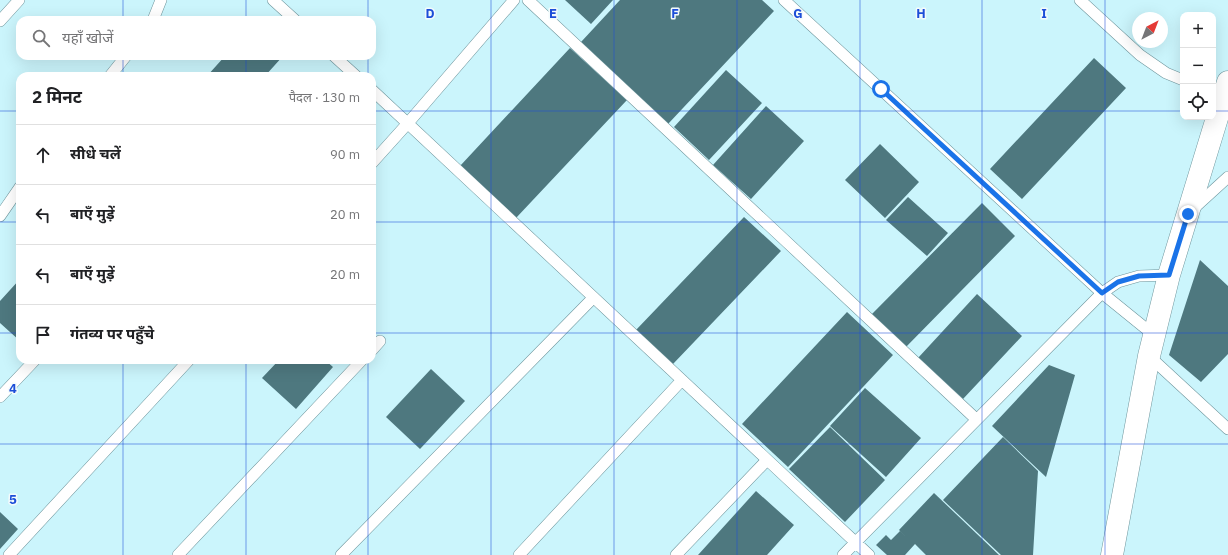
<!DOCTYPE html>
<html lang="hi">
<head>
<meta charset="utf-8">
<style>
  body { margin:0; font-family:"IBM Plex Sans","Noto Sans Devanagari",sans-serif; background:#f2f2f2; color:#202124 }
  .controls { position:absolute; right:12px; top:12px; display:grid; overflow:hidden; border-radius:8px; box-shadow:0 4px 16px #0002 }
  .controls button { width:36px; height:36px; display:grid; place-items:center; padding:0; border:0; border-bottom:1px solid #e0e0e0; background:#fff; color:#202124; font:20px sans-serif }
  .compass { position:absolute; left:1132px; top:12px; width:36px; height:36px; border-radius:50%; background:#fff; box-shadow:0 4px 16px #0002; rotate:42deg }
  .stop { position:absolute; width:12px; height:12px; margin:-9px; border:3px solid #1a73e8; border-radius:50%; background:#fff }
  .stop.end { background:#1a73e8; border-color:#fff; box-shadow:0 1px 4px #0008 }
  .list { margin:0; padding:0; list-style:none }
  h2 { display:flex; justify-content:space-between; align-items:center; height:52px; margin:0; padding:0 16px; font-size:17px }
  h2 small { font-size:13px; font-weight:400; color:#757577 }
  .list li { display:grid; grid-template-columns:26px 1fr auto; gap:12px; align-items:center; box-sizing:border-box; height:60px; padding:0 16px; border-top:1px solid #e0e0e0 }
  .list b { display:block; font-size:15px; white-space:nowrap }
  .list em { font-size:13px; font-style:normal; color:#757577 }
  .icon { flex:none; width:22px; height:22px; fill:none; stroke:currentColor; stroke-width:2; stroke-linecap:round; stroke-linejoin:round }
  .map { position:relative; flex:none; width:1228px; height:555px; overflow:hidden }
  .search { position:absolute; background:#fff; box-shadow:0 4px 16px #0002; left:16px; top:16px; width:360px; height:44px; display:flex; align-items:center; gap:10px; box-sizing:border-box; padding:0 14px; border-radius:12px; color:#757577; font-size:15px }
  .panel { position:absolute; background:#fff; box-shadow:0 4px 16px #0002; left:16px; top:72px; width:360px; height:292px; border-radius:12px }
  .map>svg:first-child { display:block }
  .building { fill:#4e787f }
  .lines { fill:none; stroke-linecap:round; stroke-linejoin:round }
  .lane-casing { stroke:#6e959c; stroke-width:12 }
  .street-casing { stroke:#6e959c; stroke-width:23 }
  .lane { stroke:#fff; stroke-width:11 }
  .street { stroke:#fff; stroke-width:22 }
  .route { stroke:#1a73e8; stroke-width:5 }
  .grid { fill:none; stroke:#1d4ed8; stroke-width:1; stroke-opacity:0.55 }
  .grid-label { font-size:13px; text-anchor:middle; font-weight:bold; fill:#1d4ed8; stroke:#f3fbfc; stroke-width:3; stroke-linejoin:round; paint-order:stroke }
</style>
</head>
<body>
<div class="map">
<svg width="1228" height="555" viewBox="0 0 1228 555">
  <rect width="100%" height="100%" fill="#cbf5fc"/>
  <!-- building -->
  <path class="building" d="M565,0H613L591,24Z
    M620,0H762L774,11L668,124L581,42Z
    M570,48L627,100L516,218L460,166Z
    M225,56H283L265,76H207Z
    M1094,58L1126,88L1022,199L990,169Z
    M726,70L762,103L709,160L674,127Z
    M766,106L804,141L751,199L713,165Z
    M880,144L919,182L885,218L845,180Z
    M908,197L948,233L927,256L886,220Z
    M982,203L1015,236L905,348L871,315Z
    M744,217L781,251L673,364L636,330Z
    M1200,260L1228,286V354L1201,382L1169,355Z
    M20,279V341L0,323V301Z
    M977,294L1022,336L963,399L918,358Z
    M847,312L893,355L788,467L742,424Z
    M279,360H325L333,367L296,409L262,378Z
    M1049,365L1075,375L1046,477L992,426Z
    M431,369L465,401L420,449L386,417Z
    M865,388L921,438L886,477L830,426Z
    M830,427L885,480L845,522L789,469Z
    M1003,437L1038,471L1033,555H1001L943,500Z
    M756,491L794,525L767,555H698Z
    M934,493L999,555H926L915,544L905,555H887L876,545L886,535L891,540L900,531L911,541L899,530Z
    M0,512L18,529L0,549Z"/>
  <g class="lines">
    <defs>
      <path id="lane" d="M273,0L295,20
        M528,0L976,419
        M784,0L1102,293L1155,336
        M1080,0L1140,55L1166,73L1183,80
        M153,20L161,0
        M0,21L19,0
        M334,56L356,76
        M110,76L126,56
        M372,90L869,555
        M372,163L408,123L514,0
        M1193,209L1228,177
        M0,216L20,187
        M372,350L380,341
        M1149,356L1228,429
        M0,397L35,360
        M9,555L189,360
        M178,555L362,360
        M341,555L593,298
        M519,555L682,380
        M676,555L767,460
        M843,555L1102,293L1118,282L1139,276L1169,275"/>
      <path id="street" d="M1112,555L1149,356L1169,275L1228,82"/>
    </defs>
    <!-- lane casing -->
    <use href="#lane" class="lane-casing"/>
    <!-- street casing -->
    <use href="#street" class="street-casing"/>
    <!-- lane -->
    <use href="#lane" class="lane"/>
    <!-- street -->
    <use href="#street" class="street"/>
  </g>
  <g class="lines">
    <!-- route -->
    <path class="route" d="M881,89L1102,293L1118,282L1139,276L1169,275L1188,214"/>
  </g>
  <!-- grid -->
  <path class="grid" d="M123,0V20M246,0V20M368,0V20M491,0V555M614,0V555M737,0V555M860,0V555M982,0V555M1105,0V555M123,56V76M246,56V76M368,56V76M0,111H20M372,111H1183M1213,111H1228M0,222H20M372,222H1228M0,333H20M372,333H1228M123,360V555M246,360V555M368,360V555M0,444H1228"/>
  <g class="grid-label">
    <text x="430" y="18">D</text>
    <text x="553" y="18">E</text>
    <text x="675" y="18">F</text>
    <text x="798" y="18">G</text>
    <text x="921" y="18">H</text>
    <text x="1044" y="18">I</text>
    <text x="13" y="393">4</text>
    <text x="13" y="504">5</text>
  </g>
</svg>
<div class="controls">
<button>+</button>
<button>−</button>
<button><svg class="icon" aria-label="locate" viewBox="0 0 24 24"><circle cx="12" cy="12" r="6"/><path d="M12 2v4M12 18v4M2 12h4M18 12h4"/></svg></button>
</div>
<svg class="compass" viewBox="-18 -18 36 36"><path d="M0-13l5 13h-10z" fill="#e53935"/><path d="M0 13l5-13h-10z" fill="#757577"/></svg>
<div class="stop" style="left:881px;top:89px"></div>
<div class="stop end" style="left:1188px;top:214px"></div>
<div class="search"><svg class="icon" aria-label="search" viewBox="0 0 24 24"><circle cx="10" cy="10" r="6"/><path d="M15 15l6 6"/></svg>यहाँ खोजें</div>
<section class="panel">
<h2>2 मिनट<small>पैदल · 130 m</small></h2>
<ul class="list">
<li><svg class="icon" aria-label="ahead" viewBox="0 0 24 24"><path d="M12 20V5M6 11l6-6 6 6"/></svg><div><b>सीधे चलें</b></div><em>90 m</em></li>
<li><svg class="icon" aria-label="left" viewBox="0 0 24 24"><path d="M17 20v-9H6M10 6l-5 5 5 5"/></svg><div><b>बाएँ मुड़ें</b></div><em>20 m</em></li>
<li><svg class="icon" aria-label="left" viewBox="0 0 24 24"><path d="M17 20v-9H6M10 6l-5 5 5 5"/></svg><div><b>बाएँ मुड़ें</b></div><em>20 m</em></li>
<li><svg class="icon" aria-label="arrive" viewBox="0 0 24 24"><path d="M6 21V4h12l-3 4 3 4H6"/></svg><div><b>गंतव्य पर पहुँचे</b></div></li>
</ul>
</section>
</div>
</body>
</html>
